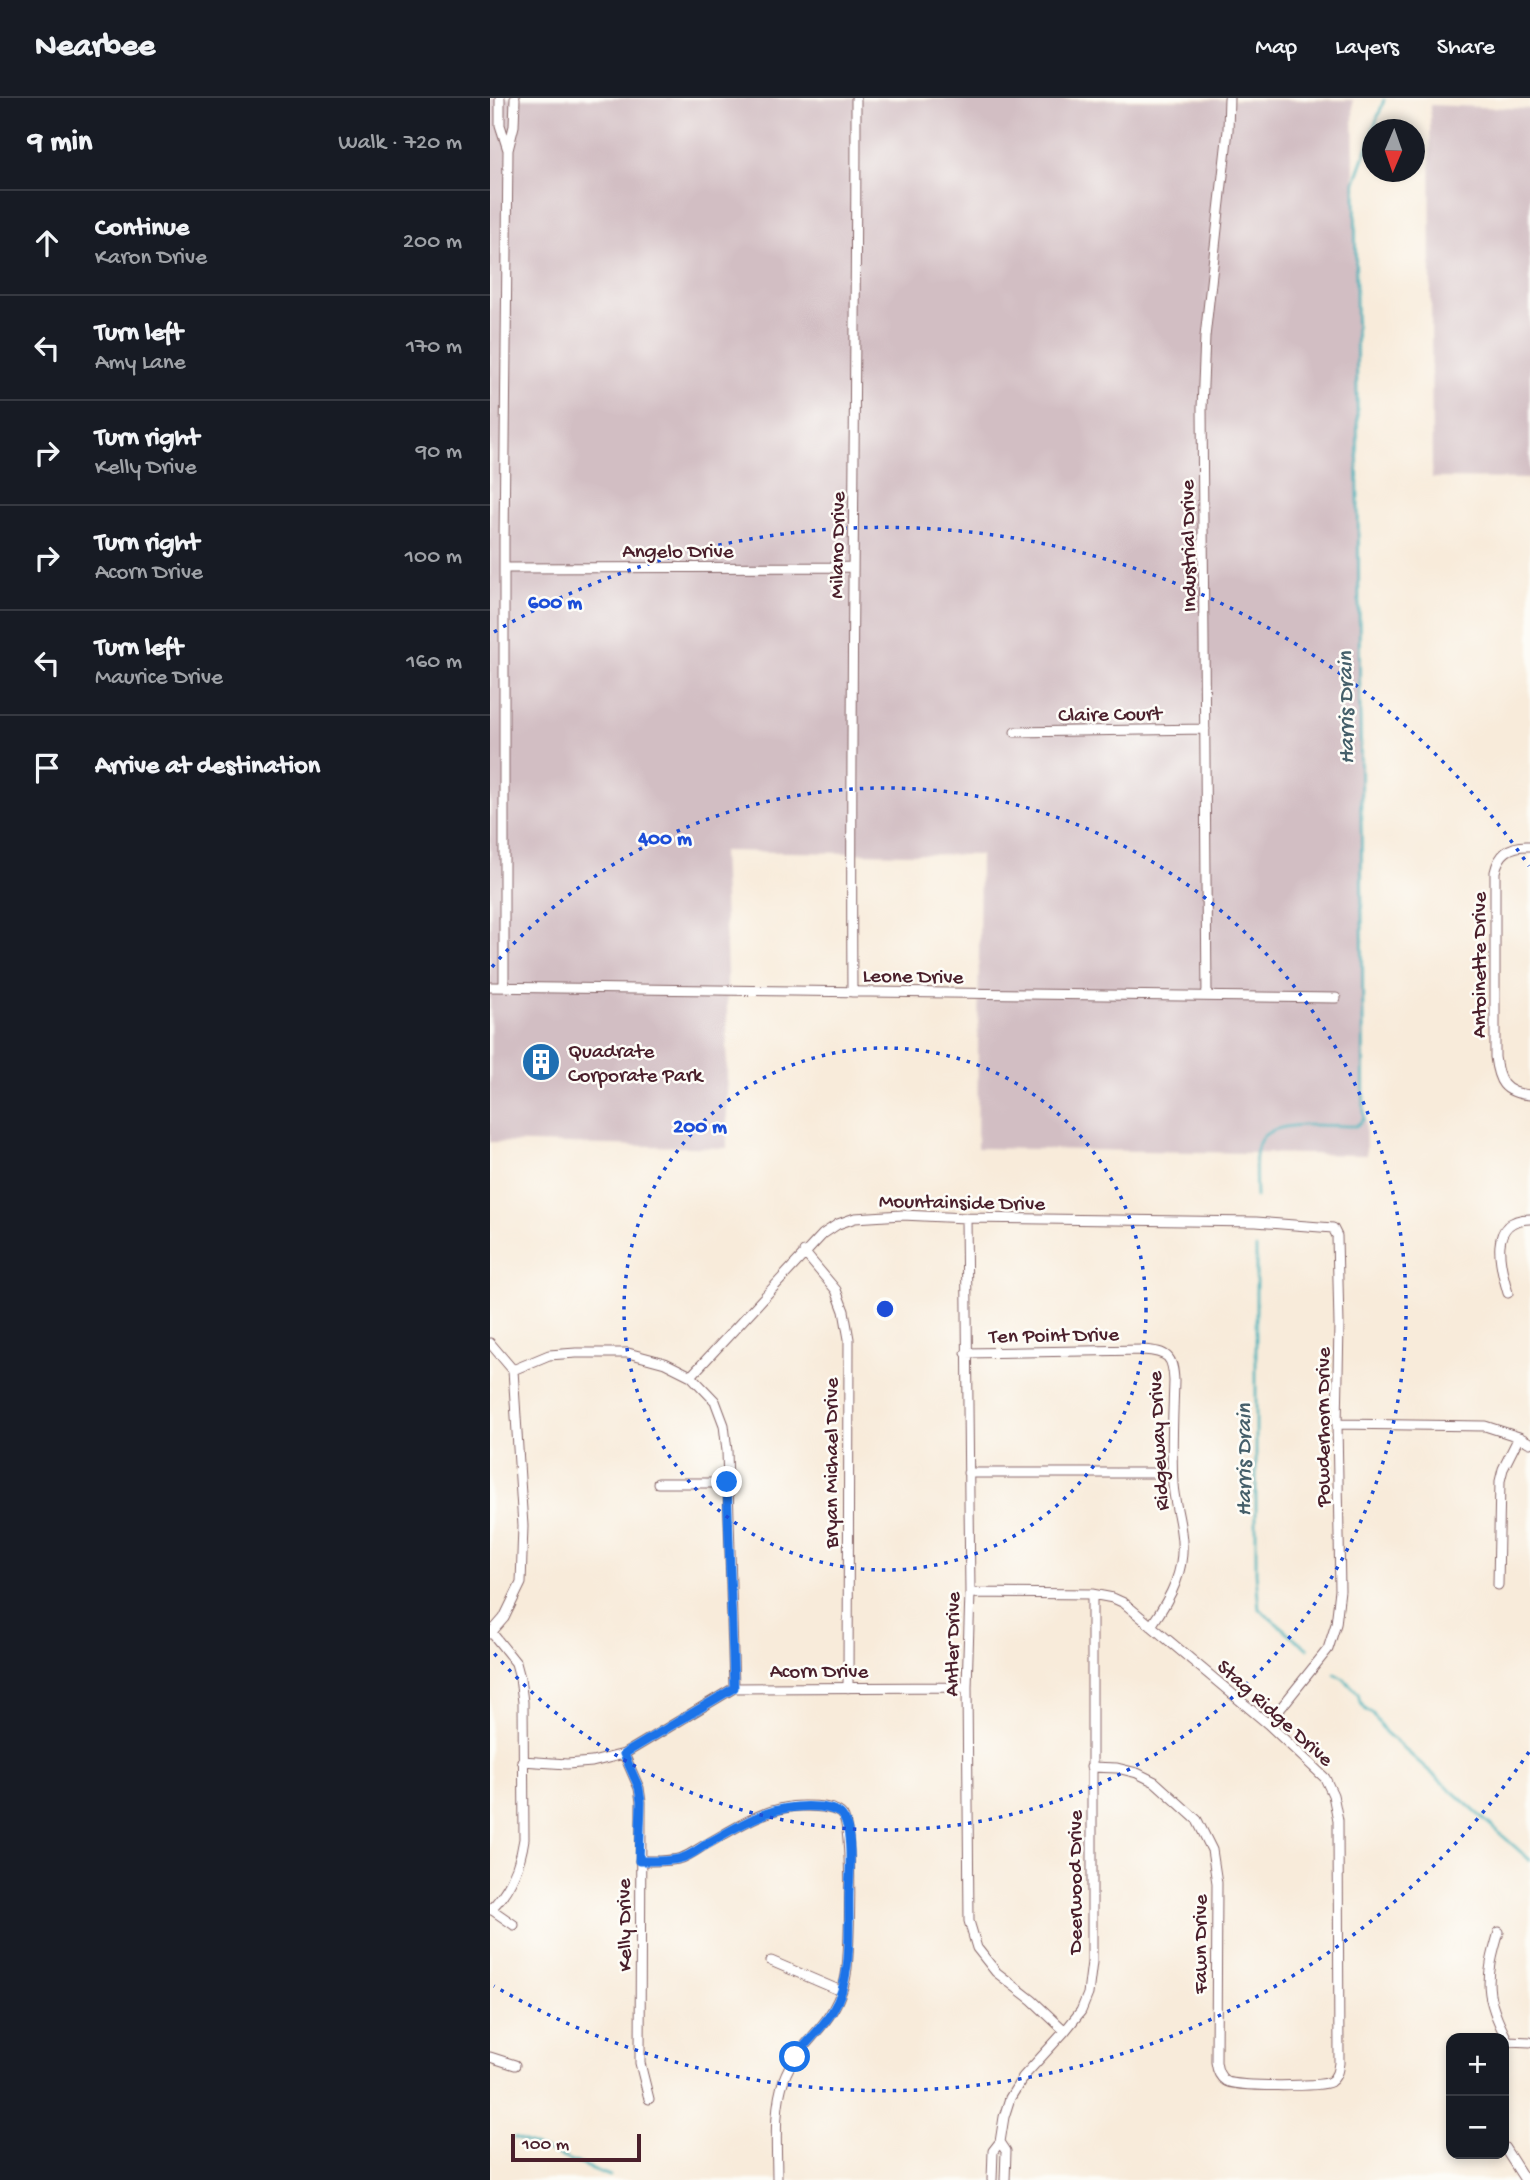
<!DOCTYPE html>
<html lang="en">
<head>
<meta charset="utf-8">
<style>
  body { margin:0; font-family:"Gochi Hand",sans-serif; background:#20242c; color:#f1f3f6 }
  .controls { position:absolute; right:21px; bottom:21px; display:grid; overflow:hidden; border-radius:14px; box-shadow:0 4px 10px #0003 }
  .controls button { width:63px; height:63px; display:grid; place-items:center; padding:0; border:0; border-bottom:2px solid #363941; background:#171b24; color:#f1f3f6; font:35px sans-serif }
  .compass { position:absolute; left:872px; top:21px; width:63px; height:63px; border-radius:50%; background:#171b24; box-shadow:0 4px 10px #0003; rotate:182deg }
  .scale { position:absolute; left:21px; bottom:18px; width:130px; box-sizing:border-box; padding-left:7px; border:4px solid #4a1f2b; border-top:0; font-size:19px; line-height:24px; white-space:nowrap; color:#4a1f2b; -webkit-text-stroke:5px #fdfcf7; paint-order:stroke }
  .stop { position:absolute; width:21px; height:21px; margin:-16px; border:5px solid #1a73e8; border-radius:50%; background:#fff }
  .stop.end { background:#1a73e8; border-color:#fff; box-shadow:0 2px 7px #0008 }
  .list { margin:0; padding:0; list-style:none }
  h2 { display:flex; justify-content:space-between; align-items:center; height:91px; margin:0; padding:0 28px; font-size:30px }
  h2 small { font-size:23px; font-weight:400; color:#9ea1a6 }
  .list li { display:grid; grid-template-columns:46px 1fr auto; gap:21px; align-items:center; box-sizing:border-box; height:105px; padding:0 28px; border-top:2px solid #363941 }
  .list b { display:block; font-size:26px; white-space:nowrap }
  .list p { margin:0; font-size:23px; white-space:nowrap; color:#9ea1a6 }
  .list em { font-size:23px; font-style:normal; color:#9ea1a6 }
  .icon { flex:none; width:38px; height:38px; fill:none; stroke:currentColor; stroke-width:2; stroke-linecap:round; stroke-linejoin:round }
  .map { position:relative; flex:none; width:1040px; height:2082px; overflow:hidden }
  header { display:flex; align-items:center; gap:42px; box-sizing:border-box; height:98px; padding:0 35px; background:#171b24; border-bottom:2px solid #363941 }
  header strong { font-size:33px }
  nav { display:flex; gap:38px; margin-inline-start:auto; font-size:24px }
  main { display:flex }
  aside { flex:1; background:#171b24 }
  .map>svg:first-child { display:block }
  .industrial { fill:#d2bec3 }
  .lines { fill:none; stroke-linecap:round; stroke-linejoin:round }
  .stream { stroke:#3eaeb7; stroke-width:2.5 }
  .street-casing { stroke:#876668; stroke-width:11 }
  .street { stroke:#fff; stroke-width:9 }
  .route { stroke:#1a73e8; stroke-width:9 }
  .ring { fill:none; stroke:#1d4ed8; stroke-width:3.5; stroke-dasharray:3.5 7 }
  .labels { text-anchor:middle; stroke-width:5; stroke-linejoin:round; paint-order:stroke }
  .street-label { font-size:21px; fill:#4a1f2b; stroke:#fdfcf7 }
  .poi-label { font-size:21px; fill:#4a1f2b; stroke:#fdfcf7; text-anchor:start }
  .water-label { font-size:23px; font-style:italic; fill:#455f6a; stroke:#fdfcf7 }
  .centre { fill:#1d4ed8; stroke:#fdfcf7; stroke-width:3.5 }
  .ring-label { font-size:21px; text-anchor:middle; font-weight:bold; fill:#1d4ed8; stroke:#fdfcf7; stroke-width:5; stroke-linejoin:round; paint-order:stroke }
</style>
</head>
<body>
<header>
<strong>Nearbee</strong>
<nav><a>Map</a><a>Layers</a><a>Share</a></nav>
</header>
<main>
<aside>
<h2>9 min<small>Walk · 720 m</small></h2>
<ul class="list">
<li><svg class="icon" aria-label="ahead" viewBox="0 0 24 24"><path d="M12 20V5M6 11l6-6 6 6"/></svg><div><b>Continue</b><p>Karon Drive</p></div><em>200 m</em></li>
<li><svg class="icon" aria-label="left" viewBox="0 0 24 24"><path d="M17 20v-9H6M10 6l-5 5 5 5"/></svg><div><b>Turn left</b><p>Amy Lane</p></div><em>170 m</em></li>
<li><svg class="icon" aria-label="right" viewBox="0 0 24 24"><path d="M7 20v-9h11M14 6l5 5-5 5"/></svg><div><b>Turn right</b><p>Kelly Drive</p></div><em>90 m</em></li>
<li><svg class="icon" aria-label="right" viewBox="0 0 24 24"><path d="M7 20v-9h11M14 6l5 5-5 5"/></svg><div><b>Turn right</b><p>Acorn Drive</p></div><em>100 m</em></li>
<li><svg class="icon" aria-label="left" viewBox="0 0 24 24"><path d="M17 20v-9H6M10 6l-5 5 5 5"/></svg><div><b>Turn left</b><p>Maurice Drive</p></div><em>160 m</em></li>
<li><svg class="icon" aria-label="arrive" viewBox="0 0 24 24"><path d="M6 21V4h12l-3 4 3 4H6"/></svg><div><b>Arrive at destination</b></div></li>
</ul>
</aside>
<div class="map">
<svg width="1040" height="2082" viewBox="0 0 1040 2082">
  <rect width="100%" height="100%" fill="#fdfcf7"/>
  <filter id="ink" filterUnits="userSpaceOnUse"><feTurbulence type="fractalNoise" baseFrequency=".0143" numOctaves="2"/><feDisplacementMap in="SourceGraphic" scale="14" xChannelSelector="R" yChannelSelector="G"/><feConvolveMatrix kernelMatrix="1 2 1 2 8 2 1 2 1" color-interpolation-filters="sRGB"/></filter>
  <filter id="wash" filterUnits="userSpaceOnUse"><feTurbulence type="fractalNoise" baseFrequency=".00686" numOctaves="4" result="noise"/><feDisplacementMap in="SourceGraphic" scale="28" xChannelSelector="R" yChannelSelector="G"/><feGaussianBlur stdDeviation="1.57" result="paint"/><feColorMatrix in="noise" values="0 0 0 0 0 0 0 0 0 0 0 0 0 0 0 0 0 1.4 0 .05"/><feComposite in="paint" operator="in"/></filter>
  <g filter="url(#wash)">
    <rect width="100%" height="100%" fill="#f8ebda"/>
    <!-- industrial -->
    <path class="industrial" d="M0,0L863,2L876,1057L487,1050L490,757L232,753L237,875V1050L0,1044Z
      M940,7L1040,11V381L942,380Z"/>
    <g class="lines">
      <!-- stream -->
      <path class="stream" d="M883,32L894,2
        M766,1099C766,1082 763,1061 769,1045C779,1019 843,1029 866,1028L874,1021L865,84L883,34
        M766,1150V1475L769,1511L818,1551
        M845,1576L854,1581L868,1595L870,1604L876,1612L882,1615L895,1634L1040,1762
        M24,2040L120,2078"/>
    </g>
  </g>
  <g filter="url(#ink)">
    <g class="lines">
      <defs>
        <path id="street" d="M10,0V27L18,52L24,28L25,0
          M14,470L362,469
          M525,634L715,631
          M1040,748C1020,747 1009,755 1005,774V959C1008,983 1013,995 1040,997
          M0,889L846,900
          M14,889V443L18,52
          M362,894C360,596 366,298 366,0
          M717,898L712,310L715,239L738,32L739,0
          M476,1120L480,1495L477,1589L479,1823L487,1850L506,1874L542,1902L575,1933
          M314,1154L346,1192L354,1213L359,1241L358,1590
          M1018,1195C1010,1168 997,1121 1040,1121
          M0,1245L23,1272L33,1428L31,1485L14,1520L0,1536
          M476,1255L653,1252C678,1254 683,1258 684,1283C683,1317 681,1352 683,1386C684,1402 689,1417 691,1434C697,1471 681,1499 661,1528
          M23,1272L59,1257L86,1255H138L175,1265L201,1278L225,1303L234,1327L237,1353L244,1590
          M201,1278L333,1136L348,1126L365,1120L412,1117L476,1120L766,1124L843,1130L847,1138L849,1227L847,1326L850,1492L846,1526L838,1551L778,1626
          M847,1326L995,1328L1029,1339L1040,1345
          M478,1375H682
          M168,1385H237
          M1008,1487L1010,1383L1013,1371L1029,1339
          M480,1495L602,1496L623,1500L634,1505L778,1626L835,1680L843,1697L848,1722L849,1965C848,1972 847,1979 840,1984C831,1989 744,1989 736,1983C729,1979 727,1972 726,1964L727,1785L722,1752L707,1722L665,1684L647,1675L627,1670L601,1669
          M134,1656L149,1690L151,1704L150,1965L159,2001
          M32,1663L77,1666L102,1664L134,1656L244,1590L477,1589
          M150,1763C163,1763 179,1764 192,1760C200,1757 208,1751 215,1747C246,1730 276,1708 313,1708C325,1708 346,1708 353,1718C363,1731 360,1857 356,1877C355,1885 351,1895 348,1902C335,1932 305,1950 294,1981C283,2012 287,2050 287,2082
          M1,1811L24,1827
          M0,1812C20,1792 30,1769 34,1741L33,1604L30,1580L26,1565L2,1535
          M1009,1834C995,1881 994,1899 1018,1943
          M281,1863L351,1893
          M1018,1943L1040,1944
          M1014,1953L1018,1943
          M0,1959L25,1967
          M510,2044L516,2053L515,2082
          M1014,2049L1035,2082
          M502,2082L503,2053L510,2044L514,2019L520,2000L533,1979L575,1933L591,1913L598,1896L602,1864V1496"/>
      </defs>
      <!-- street casing -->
      <use href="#street" class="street-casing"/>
      <!-- street -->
      <use href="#street" class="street"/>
    </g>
  </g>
  <g class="lines" filter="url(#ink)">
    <!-- route -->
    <path class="route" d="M237,1384L244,1590L134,1656L149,1690L151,1704L149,1763C163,1763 179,1764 192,1760C202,1757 211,1749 220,1744C258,1723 283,1705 330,1709C338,1710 349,1712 353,1719C363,1732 360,1776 359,1793C358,1832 364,1879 342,1914C332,1930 317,1944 305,1959"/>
  </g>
  <!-- distance rings -->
  <g class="ring">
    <circle cx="395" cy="1211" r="261"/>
    <path d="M2 869A521 521 0 1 1 2 1553"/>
    <path d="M1039 1654A782 782 0 0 1 4 1888M4 534A782 782 0 0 1 1039 768"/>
  </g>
  <!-- icons -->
  <defs>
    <symbol id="building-disc" viewBox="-11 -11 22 22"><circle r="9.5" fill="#1f6fb2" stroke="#fdfcf7"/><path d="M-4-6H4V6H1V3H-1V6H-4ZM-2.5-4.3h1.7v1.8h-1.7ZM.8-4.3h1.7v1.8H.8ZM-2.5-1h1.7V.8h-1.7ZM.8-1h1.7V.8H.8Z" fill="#fff"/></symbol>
  </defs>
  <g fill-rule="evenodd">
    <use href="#building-disc" x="29" y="942" width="44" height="44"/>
  </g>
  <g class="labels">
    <!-- street labels -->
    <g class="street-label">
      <text transform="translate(346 447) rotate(-89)" y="7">Milano Drive</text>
      <text transform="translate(697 448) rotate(-91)" y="7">Industrial Drive</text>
      <text x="188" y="459">Angelo Drive</text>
      <text transform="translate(620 615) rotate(-1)" y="7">Claire Court</text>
      <text transform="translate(988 867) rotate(-90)" y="7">Antoinette Drive</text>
      <text transform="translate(423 877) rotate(1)" y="7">Leone Drive</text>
      <text transform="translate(472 1103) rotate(1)" y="7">Mountainside Drive</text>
      <text transform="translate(564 1236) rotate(-1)" y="7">Ten Point Drive</text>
      <text transform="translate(832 1329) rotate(-90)" y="7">Powderhorn Drive</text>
      <text transform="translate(667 1343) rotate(-93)" y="7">Ridgeway Drive</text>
      <text transform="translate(340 1365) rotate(-90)" y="7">Bryan Michael Drive</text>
      <text transform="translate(461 1546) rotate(-89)" y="7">Antler Drive</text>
      <text x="329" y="1579">Acorn Drive</text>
      <text transform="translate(786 1614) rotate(42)" y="7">Stag Ridge Drive</text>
      <text transform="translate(584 1784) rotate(-90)" y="7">Deerwood Drive</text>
      <text transform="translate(133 1827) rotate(-91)" y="7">Kelly Drive</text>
      <text transform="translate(709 1846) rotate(-90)" y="7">Fawn Drive</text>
    </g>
    <!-- poi labels -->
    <g class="poi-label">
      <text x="78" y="959">Quadrate<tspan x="78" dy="24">Corporate Park</tspan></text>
    </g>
    <!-- water labels -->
    <g class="water-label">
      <text transform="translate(854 610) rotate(-91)" y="8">Harris Drain</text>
      <text transform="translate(752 1362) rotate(-90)" y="8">Harris Drain</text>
    </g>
  </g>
  <circle cx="395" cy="1211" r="10" class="centre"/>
  <g class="ring-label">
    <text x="65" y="510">600 m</text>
    <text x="175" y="746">400 m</text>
    <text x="210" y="1034">200 m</text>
  </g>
</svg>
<div class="controls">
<button>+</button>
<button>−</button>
</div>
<svg class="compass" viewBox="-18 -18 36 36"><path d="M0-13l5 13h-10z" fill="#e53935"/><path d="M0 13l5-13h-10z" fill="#9ea1a6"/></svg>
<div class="scale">100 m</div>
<div class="stop" style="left:305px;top:1959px"></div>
<div class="stop end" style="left:237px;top:1384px"></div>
</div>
</main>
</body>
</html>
